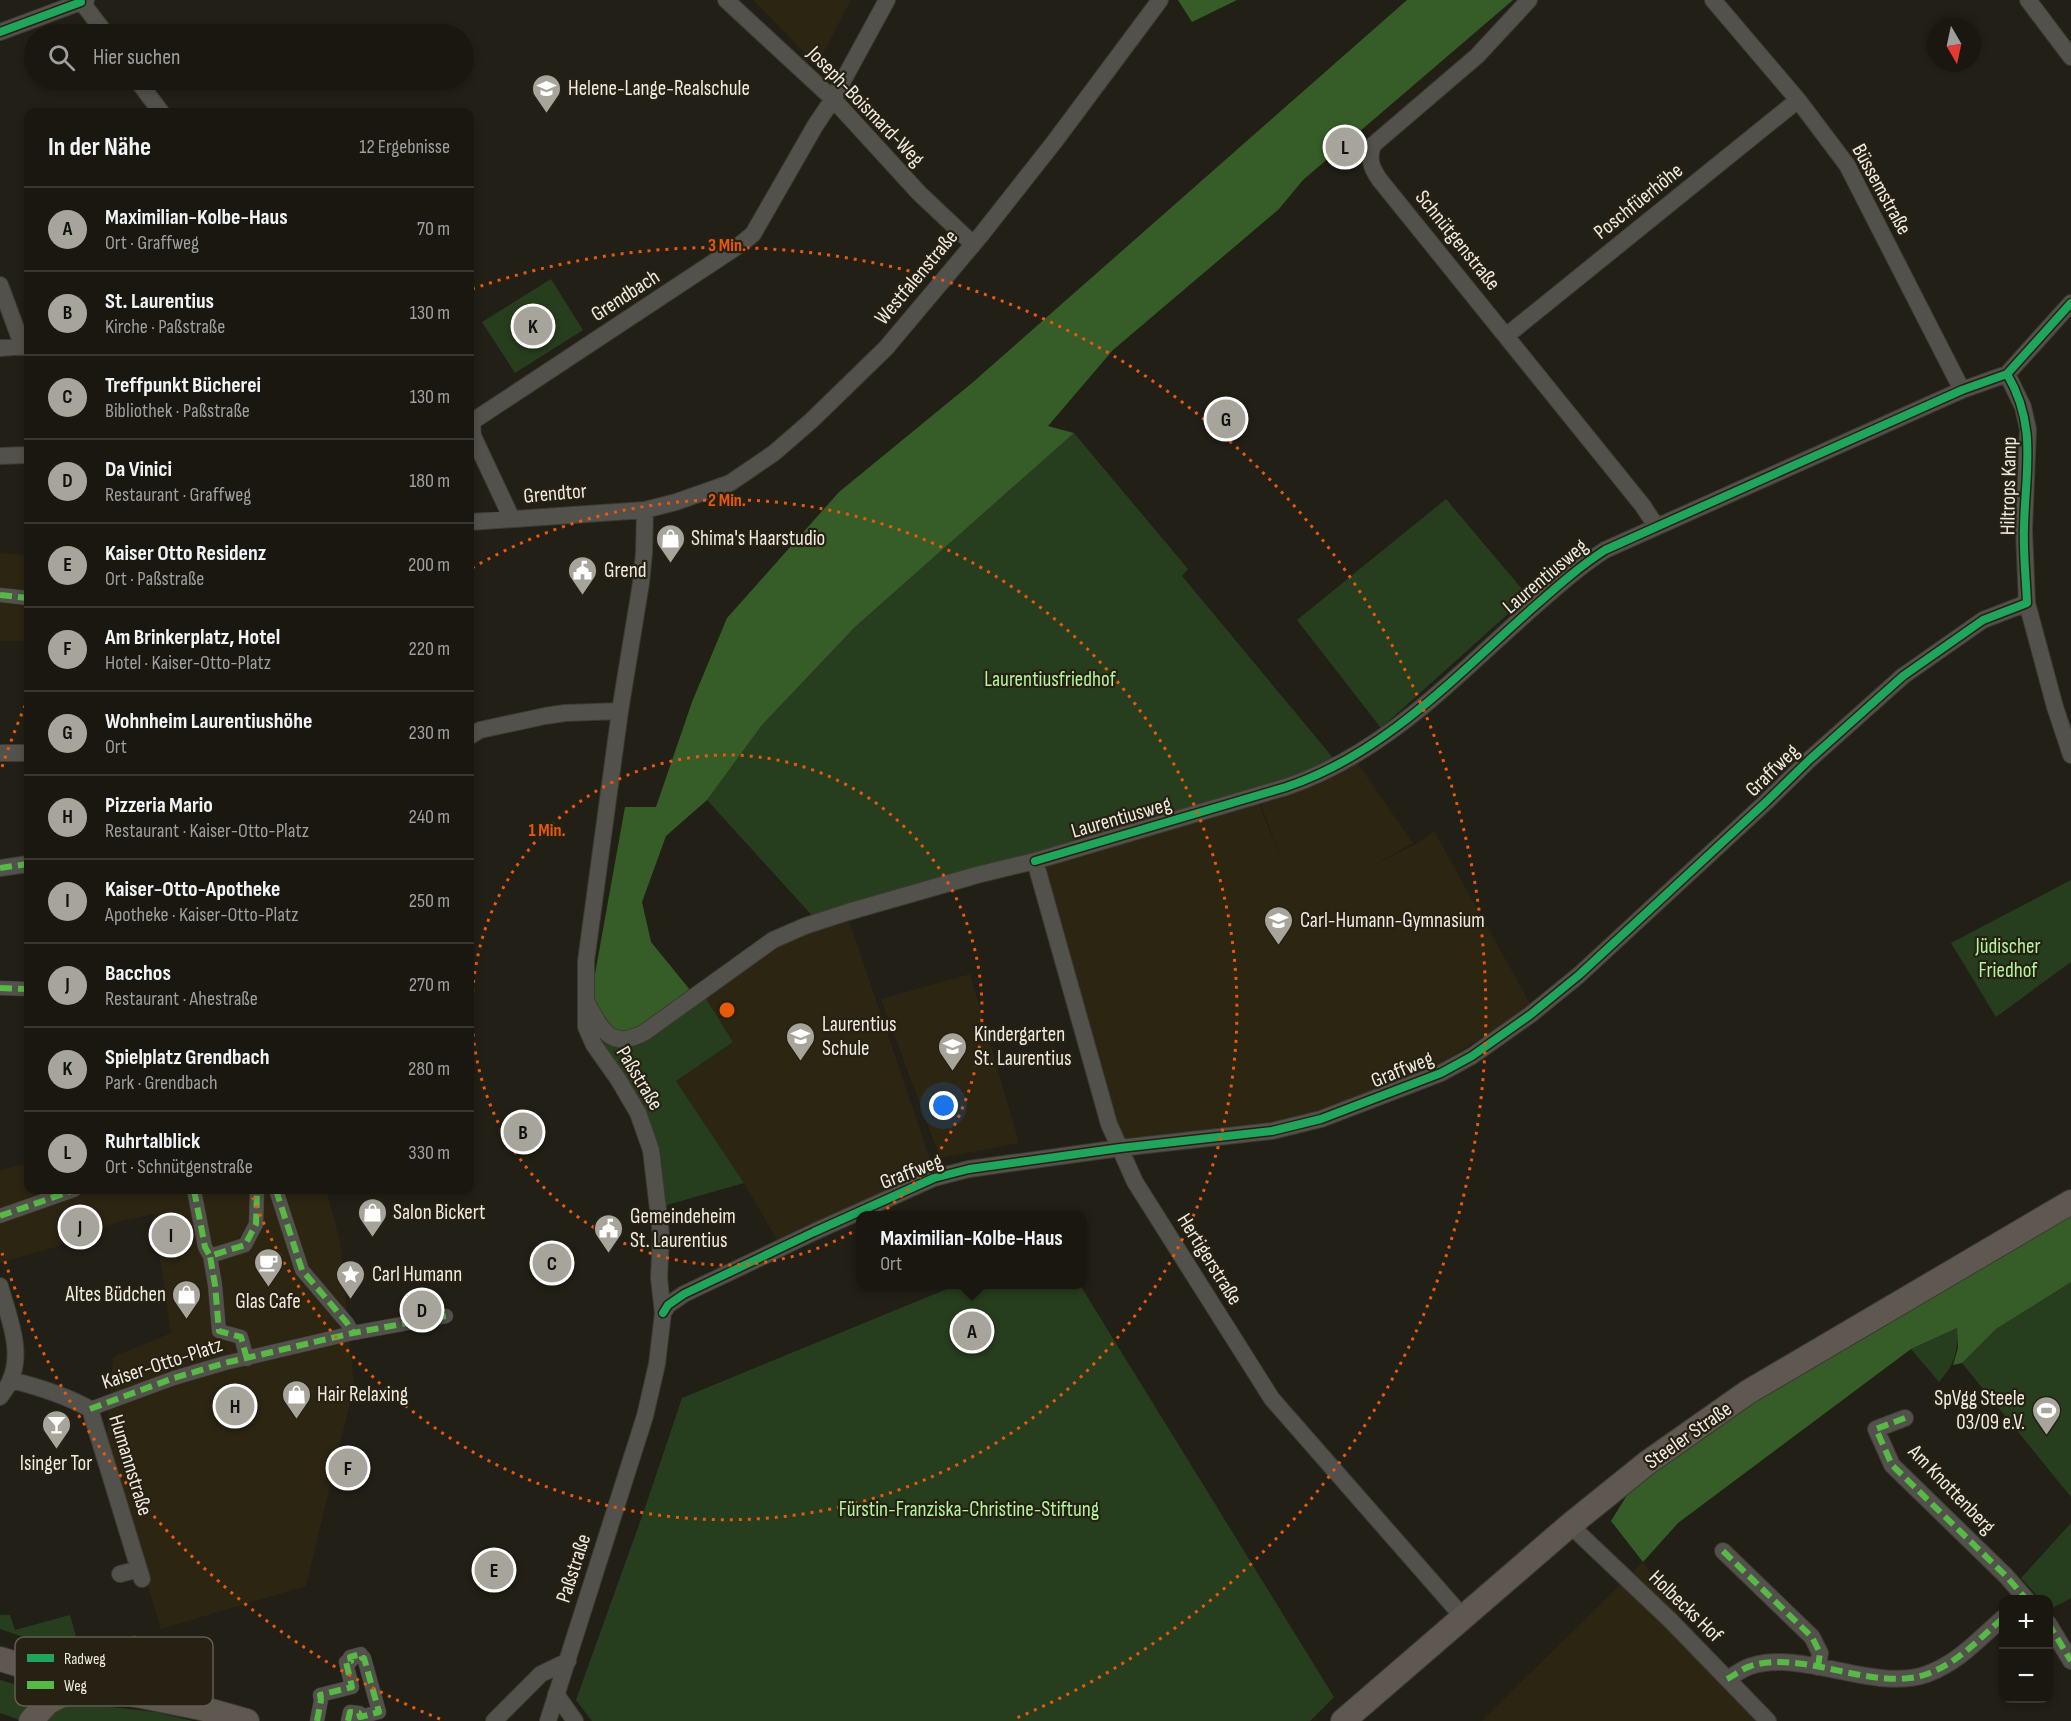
<!DOCTYPE html>
<html lang="de">
<head>
<meta charset="utf-8">
<style>
  body { margin:0; font-family:"Sofia Sans Condensed",sans-serif; background:#232019; color:#f1f3f6 }
  .controls { position:absolute; right:18px; bottom:18px; display:grid; overflow:hidden; border-radius:12px; box-shadow:0 3px 9px #0003 }
  .controls button { width:54px; height:54px; display:grid; place-items:center; padding:0; border:0; border-bottom:2px solid #383630; background:#1a1710; color:#f1f3f6; font:30px sans-serif }
  .compass { position:absolute; left:1927px; top:18px; width:54px; height:54px; border-radius:50%; background:#1a1710; box-shadow:0 3px 9px #0003; rotate:171deg }
  .you { position:absolute; left:944px; top:1106px; width:21px; height:21px; margin:-15px; border:4px solid #fff; border-radius:50%; background:#1a73e8; box-shadow:0 0 0 9px #1a73e833 }
  .badge { display:grid; place-items:center; width:39px; height:39px; border-radius:50%; background:#a7a49b; color:#111; font-size:20px; font-weight:700 }
  .pin { position:absolute; translate:-50% -50%; border:3px solid #fff; box-shadow:0 2px 6px #0006 }
  .popup { position:absolute; left:856px; top:1211px; width:231px; height:78px; box-sizing:border-box; display:grid; place-content:center; border-radius:12px; background:#1a1710; filter:drop-shadow(0 2px 4px #0005); font-size:20px; white-space:nowrap; color:#9f9f9f }
  .popup b { font-size:22px; color:#f1f3f6 }
  .popup::after { content:''; position:absolute; left:50%; top:100%; margin-left:-12px; border:12px solid transparent; border-top-color:#1a1710 }
  .list { margin:0; padding:0; list-style:none }
  h2 { display:flex; justify-content:space-between; align-items:center; height:78px; margin:0; padding:0 24px; font-size:26px }
  h2 small { font-size:20px; font-weight:400; color:#9f9f9f }
  .list li { display:grid; grid-template-columns:39px 1fr auto; gap:18px; align-items:center; box-sizing:border-box; height:84px; padding:0 24px; border-top:2px solid #383630 }
  .list b { display:block; font-size:22px; white-space:nowrap }
  .list p { margin:0; font-size:20px; white-space:nowrap; color:#9f9f9f }
  .list em { font-size:20px; font-style:normal; color:#9f9f9f }
  .icon { flex:none; width:33px; height:33px; fill:none; stroke:currentColor; stroke-width:2; stroke-linecap:round; stroke-linejoin:round }
  .map { position:relative; flex:none; width:2071px; height:1721px; overflow:hidden }
  .search { position:absolute; background:#1a1710; box-shadow:0 3px 9px #0003; left:24px; top:24px; width:450px; height:66px; display:flex; align-items:center; gap:15px; box-sizing:border-box; padding:0 21px; border-radius:33px; color:#9f9f9f; font-size:22px }
  .panel { position:absolute; background:#1a1710; box-shadow:0 3px 9px #0003; left:24px; top:108px; width:450px; height:1086px; border-radius:12px }
  .map>svg:first-child { display:block }
  .built { fill:#2c2512 }
  .green { fill:#273e1e }
  .forest { fill:#365d27 }
  .lines { fill:none; stroke-linecap:round; stroke-linejoin:round }
  .pedestrian-casing { stroke:#3c3a33; stroke-width:15 }
  .minor-casing { stroke:#3c3a33; stroke-width:18 }
  .secondary-casing { stroke:#3c3a33; stroke-width:26 }
  .pedestrian { stroke:#53514b; stroke-width:14 }
  .minor { stroke:#53514b; stroke-width:16 }
  .secondary { stroke:#5e5850; stroke-width:24 }
  .quiet { stroke:#58b947; stroke-width:6; stroke-dasharray:12 6; stroke-linecap:butt }
  .cycleway-casing { stroke:#262112; stroke-width:11 }
  .cycleway { stroke:#20a55d; stroke-width:8 }
  .ring { fill:none; stroke:#e8590c; stroke-width:3; stroke-dasharray:3 6 }
  .labels { text-anchor:middle; stroke-width:4.5; stroke-linejoin:round; paint-order:stroke }
  .poi-label { font-size:21px; fill:#efebe2; stroke:#262112; text-anchor:start }
  .street-label { font-size:21px; fill:#efebe2; stroke:#262112 }
  .park-label { font-size:21px; fill:#b1f59d; stroke:#262112 }
  .key { fill:#262112; stroke:#625e50; stroke-width:1.5 }
  .key-label { font-size:16px; fill:#efebe2 }
  .centre { fill:#e8590c; stroke:#262112; stroke-width:3 }
  .ring-label { font-size:18px; text-anchor:middle; font-weight:bold; fill:#e8590c; stroke:#262112; stroke-width:4.5; stroke-linejoin:round; paint-order:stroke }
</style>
</head>
<body>
<div class="map">
<svg width="2071" height="1721" viewBox="0 0 2071 1721">
  <rect width="100%" height="100%" fill="#221f16"/>
  <!-- built -->
  <path class="built" d="M753,0H851L817,65Z
    M0,553L28,555V641H0Z
    M1354,758L1413,843L1376,864L1418,843L1434,831L1532,1007L1435,1066L1379,1093L1272,1126L1114,1144L1038,862L1257,798L1283,865L1258,796Z
    M846,912L933,1167L900,1192L781,1247L744,1183L676,1081L733,1042L702,992L773,942Z
    M970,974L1019,1143L940,1158L881,999Z
    M28,1163V1190H326L340,1241L354,1386L306,1586L161,1629L106,1447L113,1357L171,1333L153,1214L117,1222L55,1247L0,1263V1170Z
    M1643,1562L1731,1691L1759,1721H1482Z"/>
  <!-- green -->
  <path class="green" d="M551,279L583,330L515,373L482,322Z
    M1074,433L1188,569L1182,576L1339,765L817,921L707,800L762,725L855,627Z
    M1446,499L1528,596L1381,728L1297,620Z
    M2071,880V962L1996,1017L1951,943Z
    M702,992L733,1042L676,1081L744,1183L660,1207L652,1150L595,1044L592,1021Z
    M2071,1282V1497L1962,1363L1996,1329Z
    M959,1284L1080,1285L1334,1697L1310,1721H592L576,1700L645,1508L682,1398Z
    M1957,1328C1958,1352 1955,1364 1939,1382L1911,1349Z
    M2071,1523V1598L2049,1610L2048,1600L2040,1599L2021,1578Z
    M0,1615H10L15,1630L70,1615L80,1651L136,1635L142,1657L122,1663L81,1657L0,1629Z
    M0,1680L84,1704L155,1712L193,1721H22L0,1713Z"/>
  <!-- forest -->
  <path class="forest" d="M1178,0H1237L1192,22Z
    M1407,0H1513L1303,180L1279,209L1113,350L1048,426L1074,433L855,627L762,725L707,800L666,836L642,902L651,942L695,996L626,1039L594,1017L593,985L625,807H656L692,702L727,618L839,492L972,383Z
    M2071,1203V1282L1996,1329L1962,1363L1953,1365L1958,1348L1957,1328L1911,1349L1678,1523L1643,1562L1611,1521L1647,1463Z"/>
  <g class="lines">
    <defs>
      <path id="pedestrian" d="M0,595L28,598
        M0,988L28,989
        M194,1190L205,1247L210,1256
        M276,1190L302,1270L347,1323L353,1333
        M0,1216L74,1190
        M247,1359L241,1337L219,1331L215,1285L210,1256L245,1245L256,1224L257,1190
        M90,1409L174,1378L225,1363L353,1333L446,1316
        M317,1721L321,1700L320,1695L352,1687L346,1662L351,1661L350,1657L361,1654L362,1658H364L379,1712L360,1717L359,1713L350,1712L348,1721"/>
      <path id="minor" d="M80,0L106,34
        M726,0L833,99L919,193L973,244
        M1529,0L1477,56L1373,145C1368,159 1371,167 1379,179L1643,506L1656,526
        M1713,0L1798,100L1847,165L1962,390
        M2028,0L2071,57
        M0,32L86,0
        M137,80L161,112
        M0,285L23,347
        M1506,336L1798,100
        M0,348L28,346
        M2007,374L2023,407L2028,429L2024,530L2027,603L2055,707L2071,755
        M0,456L28,455
        M512,519L473,436L472,424L476,419L741,244L753,234L815,126L833,99L887,0
        M470,522L645,510L676,502L730,483L774,453L812,420L886,348L981,235L1055,141L1160,0
        M470,736L480,730L545,716L565,713L620,711
        M0,753H28
        M1035,861L1109,1124L1135,1182L1272,1399L1463,1617
        M0,868L28,864
        M587,1003C602,1030 611,1051 645,1032L773,940L805,926L848,912L977,875L1035,861L1286,787C1382,755 1453,679 1527,613C1552,591 1577,568 1605,550L1962,390L2007,374L2071,303
        M0,1286C8,1316 24,1351 10,1381C8,1387 3,1392 0,1397
        M663,1313L668,1305L684,1294L814,1232L934,1178L969,1169L1120,1148L1272,1131L1321,1119L1441,1073L1472,1056L1530,1015L1579,975L1766,802L1809,760L1903,676L1983,620L2027,603
        M11,1380C39,1387 65,1395 90,1409L142,1579
        M1905,1418L1876,1429L1892,1465L2006,1576L2027,1600
        M1570,1525L1670,1620L1768,1721
        M1723,1551L1812,1637L1820,1653L1818,1667
        M120,1574L139,1569
        M2048,1623L2071,1661
        M1727,1679C1735,1675 1743,1668 1751,1666C1803,1649 1875,1693 1927,1674C1958,1663 1980,1638 2004,1617
        M556,1694L575,1721
        M494,1721L541,1674L568,1661
        M548,1721L645,1416L657,1364L663,1313L659,1278L661,1235L651,1150L638,1113L618,1079L594,1045L586,1027V961L620,711L641,583L644,553L645,510"/>
      <path id="secondary" d="M0,1659L82,1684L201,1708L247,1721
        M31,1721L47,1703L82,1684
        M1343,1721L1570,1525L1647,1463L1748,1392L2071,1202"/>
    </defs>
    <!-- pedestrian casing -->
    <use href="#pedestrian" class="pedestrian-casing"/>
    <!-- minor casing -->
    <use href="#minor" class="minor-casing"/>
    <!-- secondary casing -->
    <use href="#secondary" class="secondary-casing"/>
    <!-- pedestrian -->
    <use href="#pedestrian" class="pedestrian"/>
    <!-- minor -->
    <use href="#minor" class="minor"/>
    <!-- secondary -->
    <use href="#secondary" class="secondary"/>
    <!-- quiet -->
    <path class="quiet" d="M0,595L28,598
      M0,868L28,864
      M0,988L28,989
      M194,1190L205,1247L210,1256
      M276,1190L302,1270L347,1323L353,1333
      M0,1216L74,1190
      M247,1359L241,1337L219,1331L215,1285L210,1256L245,1245L256,1224L257,1190
      M90,1409L174,1378L225,1363L353,1333L446,1316
      M1905,1418L1876,1429L1892,1465L2006,1576L2027,1600
      M1723,1551L1812,1637L1820,1653L1818,1667
      M2048,1623L2071,1661
      M1727,1679C1735,1675 1743,1668 1751,1666C1803,1649 1875,1693 1927,1674C1958,1663 1980,1638 2004,1617
      M317,1721L321,1700L320,1695L352,1687L346,1662L351,1661L350,1657L361,1654L362,1658H364L379,1712L360,1717L359,1713L350,1712L348,1721"/>
    <defs>
      <path id="cycleway" d="M0,32L81,2
        M1035,861L1286,787C1382,755 1453,679 1527,613C1552,591 1577,568 1605,550L1962,390L2007,374L2071,303
        M663,1313L668,1305L684,1294L814,1232L934,1178L969,1169L1120,1148L1272,1131L1321,1119L1441,1073L1472,1056L1530,1015L1579,975L1766,802L1809,760L1903,676L1983,620L2027,603C2026,578 2023,553 2024,528C2025,472 2038,426 2007,374"/>
    </defs>
    <!-- cycleway casing -->
    <use href="#cycleway" class="cycleway-casing"/>
    <!-- cycleway -->
    <use href="#cycleway" class="cycleway"/>
  </g>
  <!-- distance rings -->
  <g class="ring">
    <circle cx="727" cy="1010" r="255"/>
    <path d="M472 568A510 510 0 1 1 251 1193"/>
    <path d="M440 1719A765 765 0 0 1 2 1253M2 767A765 765 0 0 1 28 699M472 289A765 765 0 0 1 1014 1719"/>
  </g>
  <!-- icons -->
  <defs>
    <symbol id="school-pin" viewBox="-11 -11 22 30"><path d="M0 17L-7.5 6A9.5 9.5 0 1 1 7.5 6Z" fill="#a7a49b" stroke="#262112"/><path d="M0-5L7-2L0 1L-7-2ZM-4 1L0 2.5L4 1V4Q0 6-4 4Z" fill="#fff"/></symbol>
    <symbol id="shop-pin" viewBox="-11 -11 22 30"><path d="M0 17L-7.5 6A9.5 9.5 0 1 1 7.5 6Z" fill="#a7a49b" stroke="#262112"/><path d="M-5-2.5h2.3a2.7 3.5 0 0 1 5.4 0H5L5.5 6h-11ZM-1.5-2.5h3a1.5 2.3 0 0 0-3 0Z" fill="#fff"/></symbol>
    <symbol id="civic-pin" viewBox="-11 -11 22 30"><path d="M0 17L-7.5 6A9.5 9.5 0 1 1 7.5 6Z" fill="#a7a49b" stroke="#262112"/><path d="M-.6-6.5H3V-4.5H.6V-3L4-1V1h2V6H-6V1h2V-1L-.6-3ZM-1.2 2.5V6h2.4V2.5Z" fill="#fff"/></symbol>
    <symbol id="cafe-pin" viewBox="-11 -11 22 30"><path d="M0 17L-7.5 6A9.5 9.5 0 1 1 7.5 6Z" fill="#a7a49b" stroke="#262112"/><path d="M-5.5-4.5H6V0H3Q3 3.5 0 3.5H-2.5Q-5.5 3.5-5.5 0ZM3-3.2v2h1.7v-2ZM-6 4.5H4V6H-6Z" fill="#fff"/></symbol>
    <symbol id="sight-pin" viewBox="-11 -11 22 30"><path d="M0 17L-7.5 6A9.5 9.5 0 1 1 7.5 6Z" fill="#a7a49b" stroke="#262112"/><path d="M0-6L1.8-2.2L6-1.7L2.9 1.2L3.7 5.4L0 3.3L-3.7 5.4L-2.9 1.2L-6-1.7L-1.8-2.2Z" fill="#fff"/></symbol>
    <symbol id="stadium-pin" viewBox="-11 -11 22 30"><path d="M0 17L-7.5 6A9.5 9.5 0 1 1 7.5 6Z" fill="#a7a49b" stroke="#262112"/><path d="M0-5a6.5 5 0 1 0 0 10a6.5 5 0 1 0 0-10ZM-3.5-1.8h7v3.6h-7Z" fill="#fff"/></symbol>
    <symbol id="bar-pin" viewBox="-11 -11 22 30"><path d="M0 17L-7.5 6A9.5 9.5 0 1 1 7.5 6Z" fill="#a7a49b" stroke="#262112"/><path d="M-6-5H6L.8 .8V4.5H3.5V6h-7V4.5H-.8V.8Z" fill="#fff"/></symbol>
  </defs>
  <g fill-rule="evenodd">
    <use href="#school-pin" x="530" y="72" width="33" height="45"/>
    <use href="#shop-pin" x="654" y="522" width="33" height="45"/>
    <use href="#civic-pin" x="566" y="554" width="33" height="45"/>
    <use href="#school-pin" x="1262" y="904" width="33" height="45"/>
    <use href="#school-pin" x="784" y="1020" width="33" height="45"/>
    <use href="#school-pin" x="936" y="1030" width="33" height="45"/>
    <use href="#shop-pin" x="356" y="1196" width="33" height="45"/>
    <use href="#civic-pin" x="592" y="1212" width="33" height="45"/>
    <use href="#cafe-pin" x="252" y="1246" width="33" height="45"/>
    <use href="#sight-pin" x="334" y="1258" width="33" height="45"/>
    <use href="#shop-pin" x="170" y="1278" width="33" height="45"/>
    <use href="#shop-pin" x="280" y="1378" width="33" height="45"/>
    <use href="#stadium-pin" x="2030" y="1394" width="33" height="45"/>
    <use href="#bar-pin" x="40" y="1408" width="33" height="45"/>
  </g>
  <g class="labels">
    <!-- poi labels -->
    <g class="poi-label">
      <text x="568" y="95">Helene-Lange-Realschule</text>
      <text x="691" y="545">Shima's Haarstudio</text>
      <text x="604" y="577">Grend</text>
      <text x="1300" y="927">Carl-Humann-Gymnasium</text>
      <text x="822" y="1031">Laurentius<tspan x="822" dy="24">Schule</tspan></text>
      <text x="974" y="1041">Kindergarten<tspan x="974" dy="24">St. Laurentius</tspan></text>
      <text x="393" y="1219">Salon Bickert</text>
      <text x="630" y="1223">Gemeindeheim<tspan x="630" dy="24">St. Laurentius</tspan></text>
      <text x="372" y="1281">Carl Humann</text>
      <text x="166" y="1301" text-anchor="end">Altes Büdchen</text>
      <text x="268" y="1308" text-anchor="middle">Glas Cafe</text>
      <text x="317" y="1401">Hair Relaxing</text>
      <text x="2025" y="1405" text-anchor="end">SpVgg Steele<tspan x="2025" dy="24">03/09 e.V.</tspan></text>
      <text x="56" y="1470" text-anchor="middle">Isinger Tor</text>
    </g>
    <!-- street labels -->
    <g class="street-label">
      <text transform="translate(866 106) rotate(46)" y="7">Joseph-Boismard-Weg</text>
      <text transform="translate(1882 189) rotate(61)" y="7">Büssemstraße</text>
      <text transform="translate(1638 201) rotate(-39)" y="7">Poschfüerhöhe</text>
      <text transform="translate(1458 240) rotate(51)" y="7">Schnütgenstraße</text>
      <text transform="translate(916 277) rotate(-50)" y="7">Westfalenstraße</text>
      <text transform="translate(625 295) rotate(-33)" y="7">Grendbach</text>
      <text transform="translate(2008 486) rotate(-89)" y="7">Hiltrops Kamp</text>
      <text transform="translate(555 493) rotate(-5)" y="7">Grendtor</text>
      <text transform="translate(1545 576) rotate(-40)" y="7">Laurentiusweg</text>
      <text transform="translate(1772 770) rotate(-44)" y="7">Graffweg</text>
      <text transform="translate(1121 817) rotate(-16)" y="7">Laurentiusweg</text>
      <text transform="translate(1402 1069) rotate(-22)" y="7">Graffweg</text>
      <text transform="translate(640 1078) rotate(59)" y="7">Paßstraße</text>
      <text transform="translate(911 1171) rotate(-21)" y="7">Graffweg</text>
      <text transform="translate(1210 1259) rotate(58)" y="7">Hertigerstraße</text>
      <text transform="translate(162 1363) rotate(-18)" y="7">Kaiser-Otto-Platz</text>
      <text transform="translate(1688 1435) rotate(-35)" y="7">Steeler Straße</text>
      <text transform="translate(131 1465) rotate(73)" y="7">Humannstraße</text>
      <text transform="translate(1952 1489) rotate(46)" y="7">Am Knottenberg</text>
      <text transform="translate(573 1568) rotate(-72)" y="7">Paßstraße</text>
      <text transform="translate(1686 1606) rotate(44)" y="7">Holbecks Hof</text>
    </g>
    <!-- park labels -->
    <g class="park-label">
      <text x="1050" y="686">Laurentiusfriedhof</text>
      <text x="2008" y="953">Jüdischer<tspan x="2008" dy="24">Friedhof</tspan></text>
      <text x="969" y="1516">Fürstin-Franziska-Christine-Stiftung</text>
    </g>
  </g>
  <!-- legend -->
  <rect x="15" y="1637" width="198" height="69" rx="9" class="key"/>
  <rect x="27" y="1654" width="27" height="8" fill="#20a55d"/>
  <rect x="27" y="1681" width="27" height="8" fill="#58b947"/>
  <g class="key-label">
    <text x="64" y="1664">Radweg</text>
    <text x="64" y="1691">Weg</text>
  </g>
  <circle cx="727" cy="1010" r="9" class="centre"/>
  <g class="ring-label">
    <text x="727" y="251">3 Min.</text>
    <text x="727" y="506">2 Min.</text>
    <text x="547" y="836">1 Min.</text>
  </g>
</svg>
<div class="controls">
<button>+</button>
<button>−</button>
</div>
<svg class="compass" viewBox="-18 -18 36 36"><path d="M0-13l5 13h-10z" fill="#e53935"/><path d="M0 13l5-13h-10z" fill="#9f9f9f"/></svg>
<div class="you"></div>
<div class="pin badge" style="left:972px;top:1331px">A</div>
<div class="popup"><b>Maximilian-Kolbe-Haus</b>Ort</div>
<div class="pin badge" style="left:523px;top:1132px">B</div>
<div class="pin badge" style="left:552px;top:1263px">C</div>
<div class="pin badge" style="left:422px;top:1310px">D</div>
<div class="pin badge" style="left:494px;top:1570px">E</div>
<div class="pin badge" style="left:348px;top:1468px">F</div>
<div class="pin badge" style="left:1226px;top:419px">G</div>
<div class="pin badge" style="left:235px;top:1406px">H</div>
<div class="pin badge" style="left:171px;top:1235px">I</div>
<div class="pin badge" style="left:80px;top:1227px">J</div>
<div class="pin badge" style="left:533px;top:326px">K</div>
<div class="pin badge" style="left:1345px;top:147px">L</div>
<div class="search"><svg class="icon" aria-label="search" viewBox="0 0 24 24"><circle cx="10" cy="10" r="6"/><path d="M15 15l6 6"/></svg>Hier suchen</div>
<section class="panel">
<h2>In der Nähe<small>12 Ergebnisse</small></h2>
<ul class="list">
<li><span class="badge">A</span><div><b>Maximilian-Kolbe-Haus</b><p>Ort · Graffweg</p></div><em>70 m</em></li>
<li><span class="badge">B</span><div><b>St. Laurentius</b><p>Kirche · Paßstraße</p></div><em>130 m</em></li>
<li><span class="badge">C</span><div><b>Treffpunkt Bücherei</b><p>Bibliothek · Paßstraße</p></div><em>130 m</em></li>
<li><span class="badge">D</span><div><b>Da Vinici</b><p>Restaurant · Graffweg</p></div><em>180 m</em></li>
<li><span class="badge">E</span><div><b>Kaiser Otto Residenz</b><p>Ort · Paßstraße</p></div><em>200 m</em></li>
<li><span class="badge">F</span><div><b>Am Brinkerplatz, Hotel</b><p>Hotel · Kaiser-Otto-Platz</p></div><em>220 m</em></li>
<li><span class="badge">G</span><div><b>Wohnheim Laurentiushöhe</b><p>Ort</p></div><em>230 m</em></li>
<li><span class="badge">H</span><div><b>Pizzeria Mario</b><p>Restaurant · Kaiser-Otto-Platz</p></div><em>240 m</em></li>
<li><span class="badge">I</span><div><b>Kaiser-Otto-Apotheke</b><p>Apotheke · Kaiser-Otto-Platz</p></div><em>250 m</em></li>
<li><span class="badge">J</span><div><b>Bacchos</b><p>Restaurant · Ahestraße</p></div><em>270 m</em></li>
<li><span class="badge">K</span><div><b>Spielplatz Grendbach</b><p>Park · Grendbach</p></div><em>280 m</em></li>
<li><span class="badge">L</span><div><b>Ruhrtalblick</b><p>Ort · Schnütgenstraße</p></div><em>330 m</em></li>
</ul>
</section>
</div>
</body>
</html>
